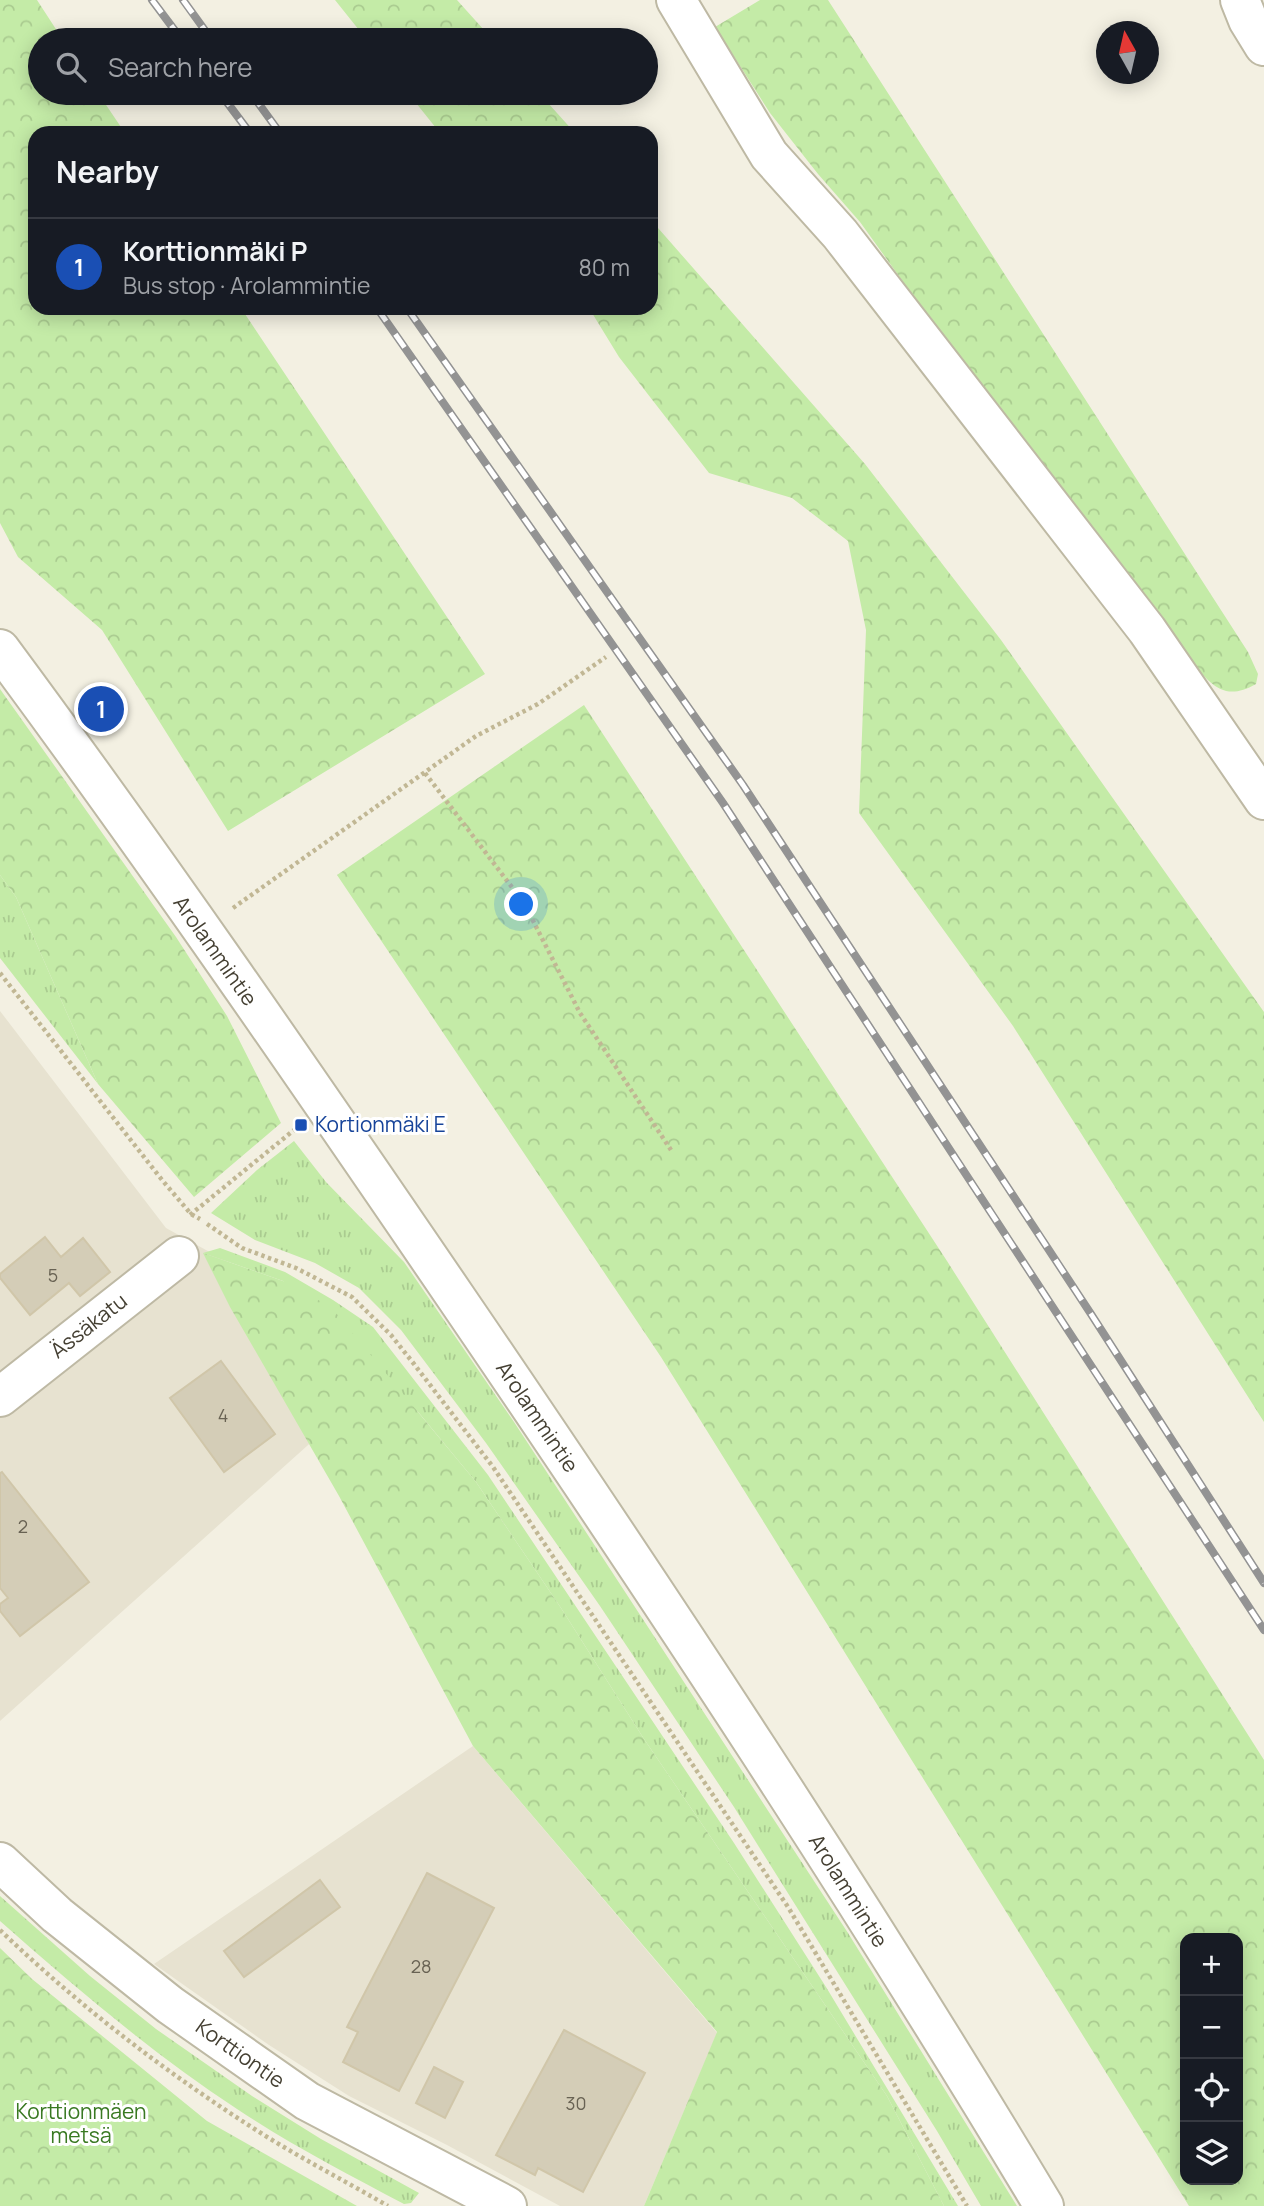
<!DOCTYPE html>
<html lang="en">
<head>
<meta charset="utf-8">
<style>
  body { margin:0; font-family:Manrope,sans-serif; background:#20242c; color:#f1f3f6 }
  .controls { position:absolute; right:21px; bottom:21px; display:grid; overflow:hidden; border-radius:14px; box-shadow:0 4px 18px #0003 }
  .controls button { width:63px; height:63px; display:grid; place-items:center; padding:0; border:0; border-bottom:2px solid #363941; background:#171b24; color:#f1f3f6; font:35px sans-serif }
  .compass { position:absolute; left:1096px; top:21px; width:63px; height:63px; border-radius:50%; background:#171b24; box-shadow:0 4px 18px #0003; rotate:352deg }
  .you { position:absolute; left:522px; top:905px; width:24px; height:24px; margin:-18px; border:5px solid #fff; border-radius:50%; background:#1a73e8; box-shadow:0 0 0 10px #1a73e833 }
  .badge { display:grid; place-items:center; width:46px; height:46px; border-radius:50%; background:#d93025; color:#fff; font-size:23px; font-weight:700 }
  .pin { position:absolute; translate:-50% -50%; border:4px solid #fff; box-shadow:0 2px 7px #0006 }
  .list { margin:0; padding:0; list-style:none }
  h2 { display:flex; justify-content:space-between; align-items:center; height:91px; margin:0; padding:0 28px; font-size:30px }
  h2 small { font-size:23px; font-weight:400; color:#9ea1a6 }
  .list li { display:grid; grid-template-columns:46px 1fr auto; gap:21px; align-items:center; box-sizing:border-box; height:98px; padding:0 28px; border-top:2px solid #363941 }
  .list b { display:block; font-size:26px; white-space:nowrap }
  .list p { margin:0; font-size:23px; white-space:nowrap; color:#9ea1a6 }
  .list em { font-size:23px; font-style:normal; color:#9ea1a6 }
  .icon { flex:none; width:38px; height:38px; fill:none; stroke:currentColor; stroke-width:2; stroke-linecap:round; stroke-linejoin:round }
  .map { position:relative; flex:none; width:1264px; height:2206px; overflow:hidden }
  .search { position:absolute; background:#171b24; box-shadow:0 4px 18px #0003; left:28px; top:28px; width:630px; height:77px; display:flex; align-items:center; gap:18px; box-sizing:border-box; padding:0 24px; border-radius:38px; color:#9ea1a6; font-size:26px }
  .panel { position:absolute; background:#171b24; box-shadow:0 4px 18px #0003; left:28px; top:126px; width:630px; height:189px; border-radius:21px }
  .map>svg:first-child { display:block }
  .residential { fill:#e7e2d0 }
  .grass { fill:url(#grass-tufts) }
  .forest { fill:url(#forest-crowns); fill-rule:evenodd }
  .building { fill:#d4cdb7; stroke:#d0c6a9; stroke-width:2 }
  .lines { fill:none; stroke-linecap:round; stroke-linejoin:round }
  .minor-casing { stroke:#beb9a4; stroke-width:42 }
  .path { stroke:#c1b794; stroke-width:4.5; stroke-dasharray:3.5 3.5; stroke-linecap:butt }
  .minor { stroke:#fff; stroke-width:38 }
  .rail-casing { stroke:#939393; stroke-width:8 }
  .rail { stroke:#fff; stroke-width:5; stroke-dasharray:16; stroke-linecap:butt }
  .transit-dot { fill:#1a4fb4; stroke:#fff; stroke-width:2.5 }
  .labels { text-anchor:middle; stroke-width:6; stroke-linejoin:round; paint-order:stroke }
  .number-label { font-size:18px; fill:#686253 }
  .street-label { font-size:21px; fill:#443f32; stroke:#fff }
  .transit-label { font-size:21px; fill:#164399; stroke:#fff; text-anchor:start }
  .park-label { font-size:21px; fill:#397922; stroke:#fff }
</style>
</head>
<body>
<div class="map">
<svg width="1264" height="2206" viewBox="0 0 1264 2206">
  <defs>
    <pattern id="grass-tufts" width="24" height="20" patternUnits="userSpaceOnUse" patternTransform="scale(1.75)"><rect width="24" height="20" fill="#c4eba7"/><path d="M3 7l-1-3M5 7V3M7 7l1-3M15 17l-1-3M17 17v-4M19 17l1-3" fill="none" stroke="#aacb90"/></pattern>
    <pattern id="forest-crowns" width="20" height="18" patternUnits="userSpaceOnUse" patternTransform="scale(1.75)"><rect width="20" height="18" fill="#c4eba7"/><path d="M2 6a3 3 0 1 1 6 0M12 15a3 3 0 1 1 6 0" fill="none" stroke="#aacb90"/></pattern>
  </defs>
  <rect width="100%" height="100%" fill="#f3f0e2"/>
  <!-- residential -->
  <path class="residential" d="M0,1011L166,1228L286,1294L375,1385L0,1721Z
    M473,1746L717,2033L644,2206H560L447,2145L349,2096L269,2045L154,1964Z"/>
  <!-- grass -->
  <path class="grass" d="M0,875L16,897L98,1084L0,958Z
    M294,1141L326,1182L404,1262L514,1422L848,1933L1017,2206H981L937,2131L734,1807L600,1606L486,1443L401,1330L359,1288L315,1263L255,1240L211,1213L257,1170Z
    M220,1248L285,1272L333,1300L373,1327L488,1475L734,1843L826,1987L958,2206H944L887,2096L644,1739L561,1608L476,1482L419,1413L283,1281L203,1253Z
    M0,1896L90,1976L156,2029L252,2096L321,2139L419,2193L411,2203L404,2204C347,2174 291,2145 237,2109C153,2054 76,1988 0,1921Z"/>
  <!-- forest -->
  <path class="forest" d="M0,0H37L63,40H40V93H98L125,133H35V308H241L485,674L228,831L102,630L18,557L0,523Z
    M335,0H457L493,40H367Z
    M760,0H828L1248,652L1258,674L1256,684C1223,703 1210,683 1190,660L937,329L860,222L818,174L770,113L715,27Z
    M408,93H539L575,133H440Z
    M651,220L865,464L1001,640L1264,1012V1422L1013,1026L859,813L866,630L848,541L792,498L709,473L619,357L589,308H651Z
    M0,689L176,937L227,1016L281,1123L194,1197L98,1084L16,897L0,875Z
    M584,705L947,1261L1264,1760V2206H1189L661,1357L337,875ZM1238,1938V2180H1185V1938Z
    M203,1253L283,1281L331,1307L476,1482L561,1608L644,1739L887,2096L944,2206H644L717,2032L473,1746L339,1496L230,1307Z
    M0,1948L32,1979L207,2121L357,2206H0Z"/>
  <!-- building -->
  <path class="building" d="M45,1237L61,1257L83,1238L110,1272L80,1296L69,1283L30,1315L0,1278V1274Z
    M221,1361L275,1434L224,1472L170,1398Z
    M2,1472L89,1582L20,1636L0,1611V1604L8,1598L0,1588V1473Z
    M427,1873L494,1908L399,2091L343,2062L358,2032L347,2027Z
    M320,1880L340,1907L244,1977L224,1951Z
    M564,2030L645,2073L583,2192L538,2168L535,2175L496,2155Z
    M434,2067L463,2082L445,2118L416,2103Z"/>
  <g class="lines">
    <defs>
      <path id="minor" d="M676,0L769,155L840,234L1147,630L1264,800
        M1240,0L1248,20L1264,46
        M0,649C157,861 307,1079 455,1296C659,1595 858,1896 1044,2206
        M0,1397L179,1256
        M0,1862L57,1915L170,2005L307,2101L507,2206"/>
    </defs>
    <!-- minor casing -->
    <use href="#minor" class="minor-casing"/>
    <!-- path -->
    <path class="path" d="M425,773L524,903L580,1013L671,1150
      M233,908L476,736L538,704L606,657
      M0,973L162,1180L191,1214L200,1219
      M190,1215L294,1130
      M207,1224L242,1248L296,1268L352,1297L391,1335L414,1364L493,1467L788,1907L967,2206
      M0,1930C80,2007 169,2075 264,2135C304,2160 347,2182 388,2206"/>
    <!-- minor -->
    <use href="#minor" class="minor"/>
    <defs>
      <path id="rail" d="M152,0L182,40
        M183,0L212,40
        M220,93L250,133
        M251,93L280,133
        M377,308L723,803L1264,1630
        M407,308L743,785L1091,1314L1264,1583"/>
    </defs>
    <!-- rail casing -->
    <use href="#rail" class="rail-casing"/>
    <!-- rail -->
    <use href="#rail" class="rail"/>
  </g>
  <!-- markers -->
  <rect class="transit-dot" x="294" y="1118" width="14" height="14" rx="3.5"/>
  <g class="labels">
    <!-- number labels -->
    <g class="number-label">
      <text x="53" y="1282">5</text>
      <text x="223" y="1422">4</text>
      <text x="23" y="1533">2</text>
      <text x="421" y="1973">28</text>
      <text x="576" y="2110">30</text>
    </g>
    <!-- street labels -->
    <g class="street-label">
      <text transform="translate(215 951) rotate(55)" y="7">Arolammintie</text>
      <text transform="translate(89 1326) rotate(-38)" y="7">Ässäkatu</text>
      <text transform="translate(537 1417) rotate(56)" y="7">Arolammintie</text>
      <text transform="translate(848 1891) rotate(58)" y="7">Arolammintie</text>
      <text transform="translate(240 2054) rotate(35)" y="7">Korttiontie</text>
    </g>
    <!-- transit labels -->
    <g class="transit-label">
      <text x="315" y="1132">Kortionmäki E</text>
    </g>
    <!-- park labels -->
    <g class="park-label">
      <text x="81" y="2119">Korttionmäen<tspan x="81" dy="24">metsä</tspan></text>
    </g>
  </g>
</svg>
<div class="controls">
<button>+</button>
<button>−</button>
<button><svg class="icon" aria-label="locate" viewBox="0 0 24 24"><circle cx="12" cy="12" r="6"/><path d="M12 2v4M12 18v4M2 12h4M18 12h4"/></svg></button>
<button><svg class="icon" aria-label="layers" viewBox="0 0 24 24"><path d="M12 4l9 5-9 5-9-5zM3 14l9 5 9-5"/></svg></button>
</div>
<svg class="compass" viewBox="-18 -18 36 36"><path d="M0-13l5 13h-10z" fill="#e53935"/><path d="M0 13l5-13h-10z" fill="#9ea1a6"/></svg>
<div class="you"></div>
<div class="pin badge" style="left:101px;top:709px;background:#1a4fb4">1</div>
<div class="search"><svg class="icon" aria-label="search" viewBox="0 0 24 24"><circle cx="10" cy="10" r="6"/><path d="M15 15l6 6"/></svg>Search here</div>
<section class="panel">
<h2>Nearby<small></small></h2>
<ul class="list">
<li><span class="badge" style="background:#1a4fb4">1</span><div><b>Korttionmäki P</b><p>Bus stop · Arolammintie</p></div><em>80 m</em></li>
</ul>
</section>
</div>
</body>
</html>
